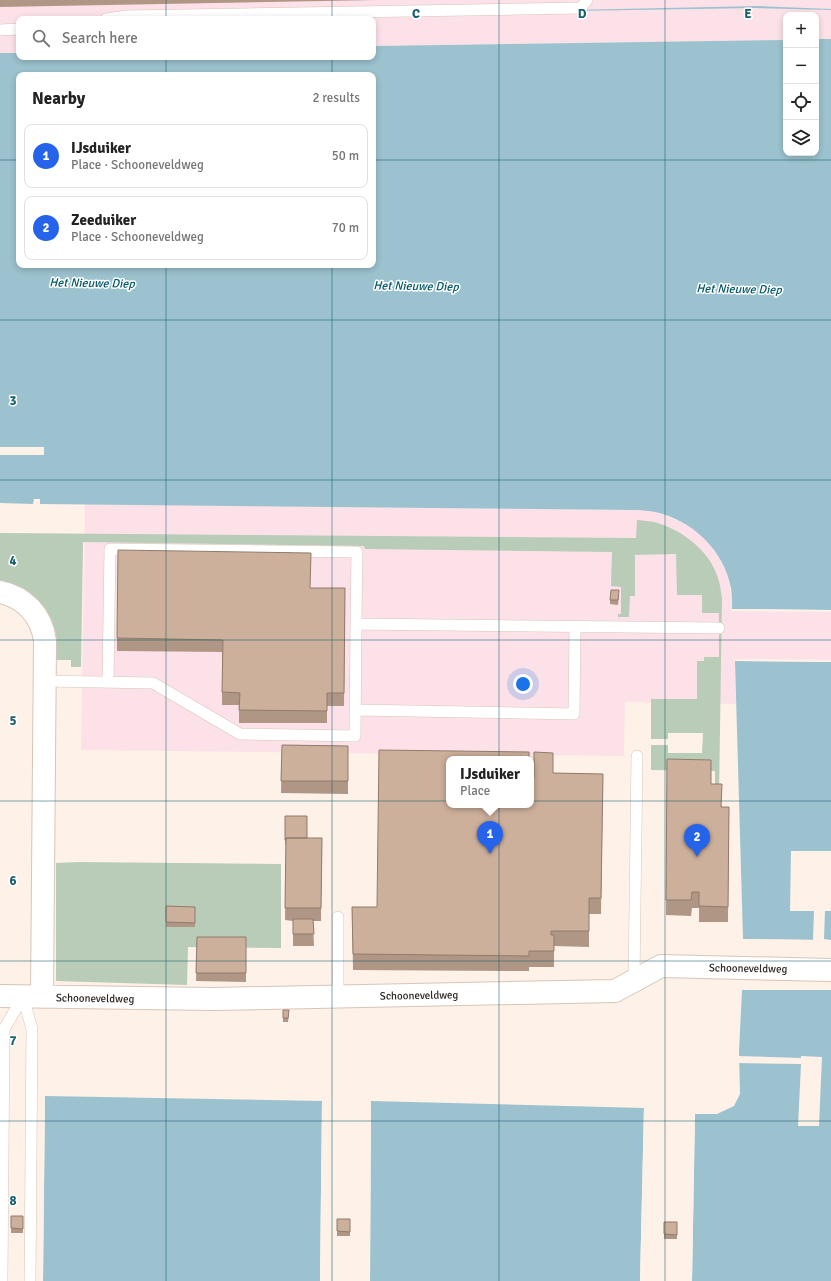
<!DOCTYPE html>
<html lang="en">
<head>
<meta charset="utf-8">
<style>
  body { margin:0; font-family:Signika,sans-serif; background:#f6f6f6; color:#222 }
  .controls { position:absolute; right:12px; top:12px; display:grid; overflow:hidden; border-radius:8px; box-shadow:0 2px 6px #0003 }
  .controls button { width:36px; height:36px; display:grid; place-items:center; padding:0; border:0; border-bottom:1px solid #e0e0e0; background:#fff; color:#222; font:20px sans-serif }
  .you { position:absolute; left:523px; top:684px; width:14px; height:14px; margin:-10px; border:3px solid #fff; border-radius:50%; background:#1a73e8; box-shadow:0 0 0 6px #1a73e833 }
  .badge { display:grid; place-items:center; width:26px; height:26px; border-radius:50%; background:#2563eb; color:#fff; font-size:13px; font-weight:700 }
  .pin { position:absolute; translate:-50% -33px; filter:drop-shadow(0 1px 2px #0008) }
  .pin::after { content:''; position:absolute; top:21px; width:14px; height:12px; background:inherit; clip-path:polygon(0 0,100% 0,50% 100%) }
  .popup { position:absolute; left:446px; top:756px; width:88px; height:52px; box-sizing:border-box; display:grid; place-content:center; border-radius:8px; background:#fff; filter:drop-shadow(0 1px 3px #0005); font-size:13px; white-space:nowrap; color:#767676 }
  .popup b { font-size:15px; color:#222 }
  .popup::after { content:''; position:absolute; left:50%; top:100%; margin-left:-8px; border:8px solid transparent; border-top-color:#fff }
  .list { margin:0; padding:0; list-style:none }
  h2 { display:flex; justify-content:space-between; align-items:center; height:52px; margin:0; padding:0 16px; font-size:17px }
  h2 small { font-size:13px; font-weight:400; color:#767676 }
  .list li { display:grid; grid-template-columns:26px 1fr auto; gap:12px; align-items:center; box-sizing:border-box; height:64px; margin:0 8px 8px; padding:0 8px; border:1px solid #e0e0e0; border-radius:8px }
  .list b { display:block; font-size:15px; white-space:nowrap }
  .list p { margin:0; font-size:13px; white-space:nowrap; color:#767676 }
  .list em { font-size:13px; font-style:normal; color:#767676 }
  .icon { flex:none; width:22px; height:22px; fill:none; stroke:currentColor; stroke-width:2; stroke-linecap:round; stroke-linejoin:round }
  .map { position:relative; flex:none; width:831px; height:1281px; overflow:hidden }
  .search { position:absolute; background:#fff; box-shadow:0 2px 6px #0003; left:16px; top:16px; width:360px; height:44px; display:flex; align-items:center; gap:10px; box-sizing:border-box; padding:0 14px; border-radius:8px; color:#767676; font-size:15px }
  .panel { position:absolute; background:#fff; box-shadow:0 2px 6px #0003; left:16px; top:72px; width:360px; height:196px; border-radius:8px }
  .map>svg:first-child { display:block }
  .industrial { fill:#fce2e8 }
  .green { fill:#b8ccb8 }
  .water { fill:#9bc2ce; fill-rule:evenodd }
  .pier { fill:#fdf1e8 }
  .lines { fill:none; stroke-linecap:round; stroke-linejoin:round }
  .service-casing { stroke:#d8c5b7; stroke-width:12 }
  .minor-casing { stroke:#d8c5b7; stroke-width:24 }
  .service { stroke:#fff; stroke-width:11 }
  .minor { stroke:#fff; stroke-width:22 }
  .wall { fill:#b09785 }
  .building { fill:#cdb09b; stroke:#907b6c }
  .grid { fill:none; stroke:#186070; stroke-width:1; stroke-opacity:0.55 }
  .labels { text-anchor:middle; stroke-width:3; stroke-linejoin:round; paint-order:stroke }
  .street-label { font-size:11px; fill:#2d2621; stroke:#fff }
  .water-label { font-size:12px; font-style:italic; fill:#025667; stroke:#fff }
  .grid-label { font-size:13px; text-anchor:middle; font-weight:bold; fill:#186070; stroke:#fff; stroke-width:3; stroke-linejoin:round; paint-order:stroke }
</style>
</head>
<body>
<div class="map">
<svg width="831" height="1281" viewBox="0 0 831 1281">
  <rect width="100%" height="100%" fill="#fdf1e8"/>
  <!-- industrial -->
  <path class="industrial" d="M0,0H831V39H816V15H786V40L373,46V19H19V53H0Z
    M85,504L636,510L655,512L672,518L686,524L697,532L710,544L720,558L726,571L730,586L732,609L831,610V662L735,661L736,704L625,702L624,756L81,750Z"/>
  <!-- green -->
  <path class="green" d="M637,520C644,521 652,521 658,523C683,531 708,550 717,575C720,583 721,591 722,599L719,795H715V771L651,770V745H668V753H702L703,733H668V739H651V699H697V661H704V657H719V613H702V595H677L676,554L635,555V596H630L629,617H618V614H621V587L611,586L612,552L365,549L364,546L83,542L81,667H71V660H56C56,652 57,643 56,635C53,617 40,598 24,590C17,586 8,584 0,581V533L636,538Z
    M79,862L281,864V948L188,947L187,985L56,981V863Z"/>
  <!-- water -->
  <path class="water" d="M759,6L831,9V10L755,8L572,11L571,10Z
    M816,39H831V610L732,609C732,602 732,595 731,588C724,550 692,520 655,512C649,511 642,510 636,510L40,504V499H34L33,504L0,503V53H19V57H373V46L786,40V153H816ZM19,75H373V265H19Z
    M735,661L831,662V940L743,939Z
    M742,990H831V1281H692L695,1114H717L734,1106L740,1094L739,1052Z
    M45,1096L322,1101L320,1281H43Z
    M371,1101L644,1108L640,1281H370Z"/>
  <!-- pier -->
  <path class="pier" d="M0,447H44V455H0Z
    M730,609L831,610V612L732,611Z
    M734,659L831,660V662L733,661Z
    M791,851H831V911H825L824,939L831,940V942L743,941V939L813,940L814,911H790Z
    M742,988H831V990H742Z
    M737,1056L801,1058V1056L822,1057L819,1126H798L801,1064L737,1063Z
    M43,1094H45L43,1281H41Z
    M322,1099L324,1101L322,1281H320Z
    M370,1099H371L370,1281H368Z
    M644,1106L646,1108L642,1281H640Z
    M695,1112L692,1281H690L693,1114Z"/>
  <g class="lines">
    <defs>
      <path id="service" d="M106,19L127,16L581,8L587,0
        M0,30L19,29
        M45,681L153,683L240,734L355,736L356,624L719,628
        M108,682L110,549L357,552L356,624
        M355,710L574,714L575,626
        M338,917V997
        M634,981L637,756
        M2,1281L4,1029L23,997L32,1029L30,1281"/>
      <path id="minor" d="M0,592C25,597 42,616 45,641L42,997
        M0,996L212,999L615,991L661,966L831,970"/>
    </defs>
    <!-- service casing -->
    <use href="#service" class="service-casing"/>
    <!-- minor casing -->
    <use href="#minor" class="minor-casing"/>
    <!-- service -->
    <use href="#service" class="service"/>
    <!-- minor -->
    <use href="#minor" class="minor"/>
  </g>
  <!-- wall -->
  <path class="wall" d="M0,0H377L0,7Z
    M310,588H345L344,706H327V723H239V705H222V652L117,651V638Z
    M619,595L618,605L610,604V600Z
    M282,745L348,746V794L281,793Z
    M667,759L711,784L722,807H729L728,922H699V908H692L691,916L666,915Z
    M553,773L603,774L601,914H589V947L554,946V967H529V971L353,970L352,907H377L449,805L534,778Z
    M285,816L307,838H322L321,921H313L314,946H293V921L285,920L286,845H285Z
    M166,906L195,907V927H166Z
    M197,937H246V982L196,981Z
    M283,1010L289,1015L288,1022H283Z
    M11,1216H23V1233H11Z
    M337,1219H350V1236H337Z
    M664,1222H677V1239H664Z"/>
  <!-- building -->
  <path class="building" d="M118,550L311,553L310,588H345L344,693H327V711L239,710L240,693L222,692L223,640L117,638Z
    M611,590H619L618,600H610Z
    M282,745L348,746V781H281Z
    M379,750L529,752V759H449V805H531V778H534V752L553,753V773L603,774L601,898H589V931H551V935H554V951H529V956L353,954L352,907H377Z
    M667,759L711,760V784H722L721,807H729L728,907L699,906V892H692L691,900H666Z
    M285,816H307V838H286V840H285Z
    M286,838H322L321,908H285Z
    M166,906L195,907V923L166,922Z
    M293,919H313L314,934H293Z
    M197,937H246V973H196Z
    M283,1010H289L288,1018H283Z
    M11,1216H23V1229L11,1228Z
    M337,1219H350V1232L337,1231Z
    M664,1222H677V1235L664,1234Z"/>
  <!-- grid -->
  <path class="grid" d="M166,0V19M332,0V19M499,0V1281M665,0V1281M166,57V75M332,57V75M0,160H19M373,160H831M166,265V1281M332,265V1281M0,320H831M0,480H831M0,640H831M0,801H831M0,961H831M0,1121H831"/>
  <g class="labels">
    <!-- street labels -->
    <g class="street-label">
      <text transform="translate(748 968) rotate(1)" y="4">Schooneveldweg</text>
      <text transform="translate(419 995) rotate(-1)" y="4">Schooneveldweg</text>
      <text transform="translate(95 998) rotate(1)" y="4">Schooneveldweg</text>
    </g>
    <!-- water labels -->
    <g class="water-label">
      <text transform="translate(92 283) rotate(1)" y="4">Het Nieuwe Diep</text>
      <text transform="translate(416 286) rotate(1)" y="4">Het Nieuwe Diep</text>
      <text transform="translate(739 289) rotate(1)" y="4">Het Nieuwe Diep</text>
    </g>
  </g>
  <g class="grid-label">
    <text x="416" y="18">C</text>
    <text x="582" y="18">D</text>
    <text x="748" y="18">E</text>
    <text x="13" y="405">3</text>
    <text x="13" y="565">4</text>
    <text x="13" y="725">5</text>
    <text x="13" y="885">6</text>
    <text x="13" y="1045">7</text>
    <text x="13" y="1205">8</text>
  </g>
</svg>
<div class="controls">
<button>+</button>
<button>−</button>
<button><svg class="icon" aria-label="locate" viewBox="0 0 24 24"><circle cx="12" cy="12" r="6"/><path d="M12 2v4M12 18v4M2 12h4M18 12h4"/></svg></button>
<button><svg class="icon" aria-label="layers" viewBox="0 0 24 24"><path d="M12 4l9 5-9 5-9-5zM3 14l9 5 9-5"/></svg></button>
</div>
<div class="you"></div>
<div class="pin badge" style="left:490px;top:854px">1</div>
<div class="popup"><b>IJsduiker</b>Place</div>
<div class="pin badge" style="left:697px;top:857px">2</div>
<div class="search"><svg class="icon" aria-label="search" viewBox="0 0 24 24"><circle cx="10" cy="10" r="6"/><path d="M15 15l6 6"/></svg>Search here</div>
<section class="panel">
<h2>Nearby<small>2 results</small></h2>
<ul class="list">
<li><span class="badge">1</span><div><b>IJsduiker</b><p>Place · Schooneveldweg</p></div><em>50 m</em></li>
<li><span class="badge">2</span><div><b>Zeeduiker</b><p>Place · Schooneveldweg</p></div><em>70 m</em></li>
</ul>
</section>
</div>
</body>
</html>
